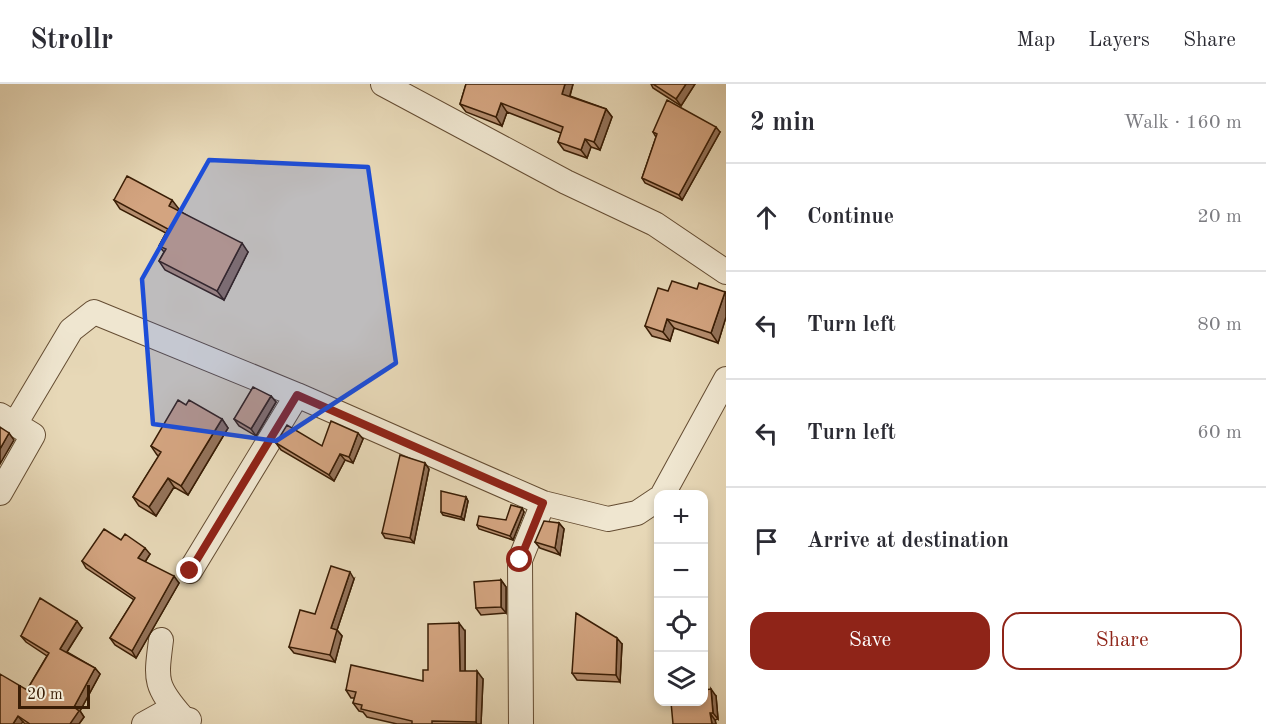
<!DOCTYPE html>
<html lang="en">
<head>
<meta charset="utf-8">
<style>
  body { margin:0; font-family:"Old Standard TT",serif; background:#f7f7f7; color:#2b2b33 }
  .controls { position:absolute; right:18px; bottom:18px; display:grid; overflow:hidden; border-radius:12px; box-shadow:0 3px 9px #0003 }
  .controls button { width:54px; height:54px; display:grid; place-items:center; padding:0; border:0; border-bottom:2px solid #e1e1e2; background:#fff; color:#2b2b33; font:30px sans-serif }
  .scale { position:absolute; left:18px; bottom:15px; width:72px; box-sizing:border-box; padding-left:6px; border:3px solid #391d05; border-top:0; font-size:16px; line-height:21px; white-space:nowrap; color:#391d05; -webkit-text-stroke:4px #efe6d0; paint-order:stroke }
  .stop { position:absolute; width:18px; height:18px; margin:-14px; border:4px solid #8f2418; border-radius:50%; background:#fff }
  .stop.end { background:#8f2418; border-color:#fff; box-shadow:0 2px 6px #0008 }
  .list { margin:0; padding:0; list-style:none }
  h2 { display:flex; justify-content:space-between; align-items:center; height:78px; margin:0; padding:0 24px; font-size:26px }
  h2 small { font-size:20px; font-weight:400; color:#7c7c81 }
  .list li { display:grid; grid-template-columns:39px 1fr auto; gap:18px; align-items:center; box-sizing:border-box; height:108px; padding:0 24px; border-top:2px solid #e1e1e2 }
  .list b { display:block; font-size:22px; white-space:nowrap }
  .list em { font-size:20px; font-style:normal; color:#7c7c81 }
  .actions { display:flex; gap:12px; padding:18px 24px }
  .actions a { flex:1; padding:14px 0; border:2px solid #8f2418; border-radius:18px; text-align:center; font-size:21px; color:#8f2418 }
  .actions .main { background:#8f2418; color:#fff }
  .icon { flex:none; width:33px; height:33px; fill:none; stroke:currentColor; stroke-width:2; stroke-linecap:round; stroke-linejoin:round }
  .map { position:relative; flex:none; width:726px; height:640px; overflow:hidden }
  header { display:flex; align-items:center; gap:36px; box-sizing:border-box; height:84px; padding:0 30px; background:#fff; border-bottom:2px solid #e1e1e2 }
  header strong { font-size:28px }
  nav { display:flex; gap:33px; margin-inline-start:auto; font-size:21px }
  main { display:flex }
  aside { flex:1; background:#fff }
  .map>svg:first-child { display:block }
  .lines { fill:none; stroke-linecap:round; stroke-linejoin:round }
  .street-casing { stroke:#644c32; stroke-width:26 }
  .street { stroke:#efe6d0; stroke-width:24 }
  .wall { fill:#b58d6e; stroke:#391d05; stroke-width:1.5 }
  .shaded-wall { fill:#94735a; stroke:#391d05; stroke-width:1.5 }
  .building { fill:#d3a480; stroke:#391d05; stroke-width:1.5 }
  .route { stroke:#8f2418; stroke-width:8 }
  .marked { fill:#1d4ed8; fill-opacity:0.2; stroke:#1d4ed8; stroke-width:4.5; stroke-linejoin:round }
</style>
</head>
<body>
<header>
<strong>Strollr</strong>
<nav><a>Map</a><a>Layers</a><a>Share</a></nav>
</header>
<main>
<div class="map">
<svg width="726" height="640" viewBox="0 0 726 640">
  <rect width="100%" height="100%" fill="#e7d8b7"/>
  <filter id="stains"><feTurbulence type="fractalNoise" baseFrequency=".00333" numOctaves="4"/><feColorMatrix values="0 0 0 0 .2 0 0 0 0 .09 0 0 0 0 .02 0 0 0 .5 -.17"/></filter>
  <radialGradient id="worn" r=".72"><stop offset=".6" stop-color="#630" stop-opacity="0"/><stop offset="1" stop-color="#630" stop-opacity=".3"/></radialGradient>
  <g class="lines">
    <defs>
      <path id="street" d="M383,0L566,98L655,140L726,188
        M0,331L33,351L0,409
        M15,340L71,246L94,228L297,311L543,419L608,435L637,429L658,415
        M663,410L726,295
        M190,487L297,311
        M161,556C156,596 154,601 182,633
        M144,640L162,630L189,636
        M521,640L520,476L543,419"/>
    </defs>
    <!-- street casing -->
    <use href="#street" class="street-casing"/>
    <!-- street -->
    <use href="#street" class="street"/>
  </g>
  <!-- wall -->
  <path class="wall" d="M466,0H573L570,12L606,25L612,33L600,66L591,63L587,74L564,66L558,58L561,49L507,28L502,42L466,28L460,20Z
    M651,0H695L681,22L653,4Z
    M653,48H720L682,116L645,99L642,94L656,53Z
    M114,116L179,125L178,126L248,168L224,216L165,186L159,177L164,168L159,162L166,149L120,125Z
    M697,205L725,208L726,209V233L718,259L674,244L670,257L652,252L645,242L668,207Z
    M271,312L276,318L256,352L239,342L234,335Z
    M222,335L228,344L188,411L174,403L156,432L139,422L133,413L159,372L157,371L151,362Z
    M363,355L353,379L345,376L334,397L281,366L276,359L322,362Z
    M429,385L414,459L385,454L382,449Z
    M466,413L468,417L464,436L443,431L441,428Z
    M522,424L524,428L513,456L479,445L477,441L506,436Z
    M559,439L564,445L560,471L540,464L535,458Z
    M121,456L150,470L145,478L179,499L136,574L115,561L110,554L134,516L86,484L82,477Z
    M354,495L337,546L342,552L335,578L294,569L289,563L315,530Z
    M501,496L506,503V529L481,531L476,524Z
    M82,544L67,568L95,584L100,590L80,627L84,633L79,640H25L23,638L0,640L27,606L47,572L26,558L21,552Z
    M465,547V587L483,595L481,640H397L367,633L363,628L359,627L353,619L355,614H351L346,606L423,597L428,586Z
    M622,560L620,598L577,596L572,589Z
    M716,612L718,635L715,636L716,640H673Z"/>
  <!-- shaded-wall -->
  <path class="shaded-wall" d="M565,0H573L568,18L562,10Z
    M686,0H695L681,22L676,15Z
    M501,19L507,28L502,42L496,33Z
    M606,25L612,33L600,66L594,58Z
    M716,43L720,48L682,116L679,111Z
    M585,55L591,63L587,74L581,66Z
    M172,116L179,125L176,131L169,122Z
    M242,159L248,168L224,216L217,207Z
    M725,208L726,209V233L718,259L711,249Z
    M667,235L674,244L670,257L663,248Z
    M271,312L276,318L256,352L251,345Z
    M222,335L228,344L188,411L181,402Z
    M9,349L14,356L0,380V365Z
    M358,349L363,355L353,379L349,373Z
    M340,370L345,376L334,397L329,391Z
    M425,379L429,385L414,459L410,454Z
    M168,394L174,403L156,432L149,423Z
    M466,413L468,417L464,436L461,433Z
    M522,424L524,428L513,456L510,452Z
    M559,439L564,445L560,471L555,464Z
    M145,464L150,470L143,481L138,474Z
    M350,488L354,495L337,546L342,552L335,578L330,571L331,544Z
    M174,492L179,499L136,574L132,567Z
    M501,496L506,503V529L501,523Z
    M77,537L82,544L65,571L60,565Z
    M459,539L465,547V594L460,587Z
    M617,554L622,560L620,598L616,591Z
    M95,584L100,590L80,627L84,633L79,640H70L74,623Z
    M477,587L483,595L481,640H477L476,638Z
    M711,605L716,612L718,635L713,629Z
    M710,629L715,636L716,640H712Z
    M18,632L23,638L21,640H13Z"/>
  <!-- building -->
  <path class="building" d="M466,0H565L562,10L606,25L594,58L585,55L581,66L558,58L563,43L501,19L496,33L460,20Z
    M653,0H686L676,15Z
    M667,16L716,43L679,111L642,94L657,50L653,48Z
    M127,92L172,116L169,122L242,159L217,207L159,177L166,165L159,162L168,145L114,116Z
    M672,197L697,205L699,199L725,208L711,249L667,235L663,248L645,242L658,204L668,207Z
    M253,303L271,312L251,345L234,335Z
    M178,316L186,321L189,316L222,335L181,402L168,394L149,423L133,413L161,368L151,362Z
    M331,337L358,349L349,373L340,370L329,391L276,359L287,341L322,362Z
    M0,343L9,349L0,365Z
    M400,371L425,379L410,454L382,449Z
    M441,407L466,413L461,433L441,428Z
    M511,421L522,424L510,452L477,441L479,432L506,436Z
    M544,437L559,439L555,464L535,458Z
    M104,445L121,456L125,450L145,464L138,474L174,492L132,567L110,554L135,514L82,477Z
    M331,482L350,488L331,544L337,546L330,571L289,563L300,526L315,530Z
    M501,496V523L476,524L474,498Z
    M40,514L77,537L60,565L95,584L74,623L79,627L70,640H30L18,632L13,640H0V590L27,606L49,569L21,552Z
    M576,529L617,554L616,591L572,589Z
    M459,539L460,587H477L476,638L432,637V640H412V637L361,625L362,621L353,619L356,608L346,606L351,581L423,597V586H428V540Z
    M711,605L713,629H710L712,640H673L671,618H704V606Z"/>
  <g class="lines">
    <!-- route -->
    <path class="route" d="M190,487L297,311L543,419L520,476"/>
  </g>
  <!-- marked area -->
  <path class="marked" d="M209,76L368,83L396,279L276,357L153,340L142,195Z"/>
  <rect width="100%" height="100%" filter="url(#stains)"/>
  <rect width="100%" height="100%" fill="url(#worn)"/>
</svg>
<div class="controls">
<button>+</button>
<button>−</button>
<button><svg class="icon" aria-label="locate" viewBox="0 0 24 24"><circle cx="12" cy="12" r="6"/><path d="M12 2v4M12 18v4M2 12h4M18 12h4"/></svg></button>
<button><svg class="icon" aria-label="layers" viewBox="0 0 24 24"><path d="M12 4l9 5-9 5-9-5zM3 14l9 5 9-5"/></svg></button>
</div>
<div class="scale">20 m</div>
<div class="stop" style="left:520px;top:476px"></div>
<div class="stop end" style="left:190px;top:487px"></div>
</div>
<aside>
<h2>2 min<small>Walk · 160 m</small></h2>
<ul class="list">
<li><svg class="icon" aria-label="ahead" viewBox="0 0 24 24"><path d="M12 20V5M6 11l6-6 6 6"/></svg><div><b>Continue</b></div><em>20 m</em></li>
<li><svg class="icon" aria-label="left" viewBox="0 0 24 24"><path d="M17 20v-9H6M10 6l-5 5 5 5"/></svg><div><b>Turn left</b></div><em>80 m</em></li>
<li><svg class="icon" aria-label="left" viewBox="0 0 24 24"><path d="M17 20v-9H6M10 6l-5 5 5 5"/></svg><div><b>Turn left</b></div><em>60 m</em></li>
<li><svg class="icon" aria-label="arrive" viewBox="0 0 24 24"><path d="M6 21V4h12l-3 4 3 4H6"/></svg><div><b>Arrive at destination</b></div></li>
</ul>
<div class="actions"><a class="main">Save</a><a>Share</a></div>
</aside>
</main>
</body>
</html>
